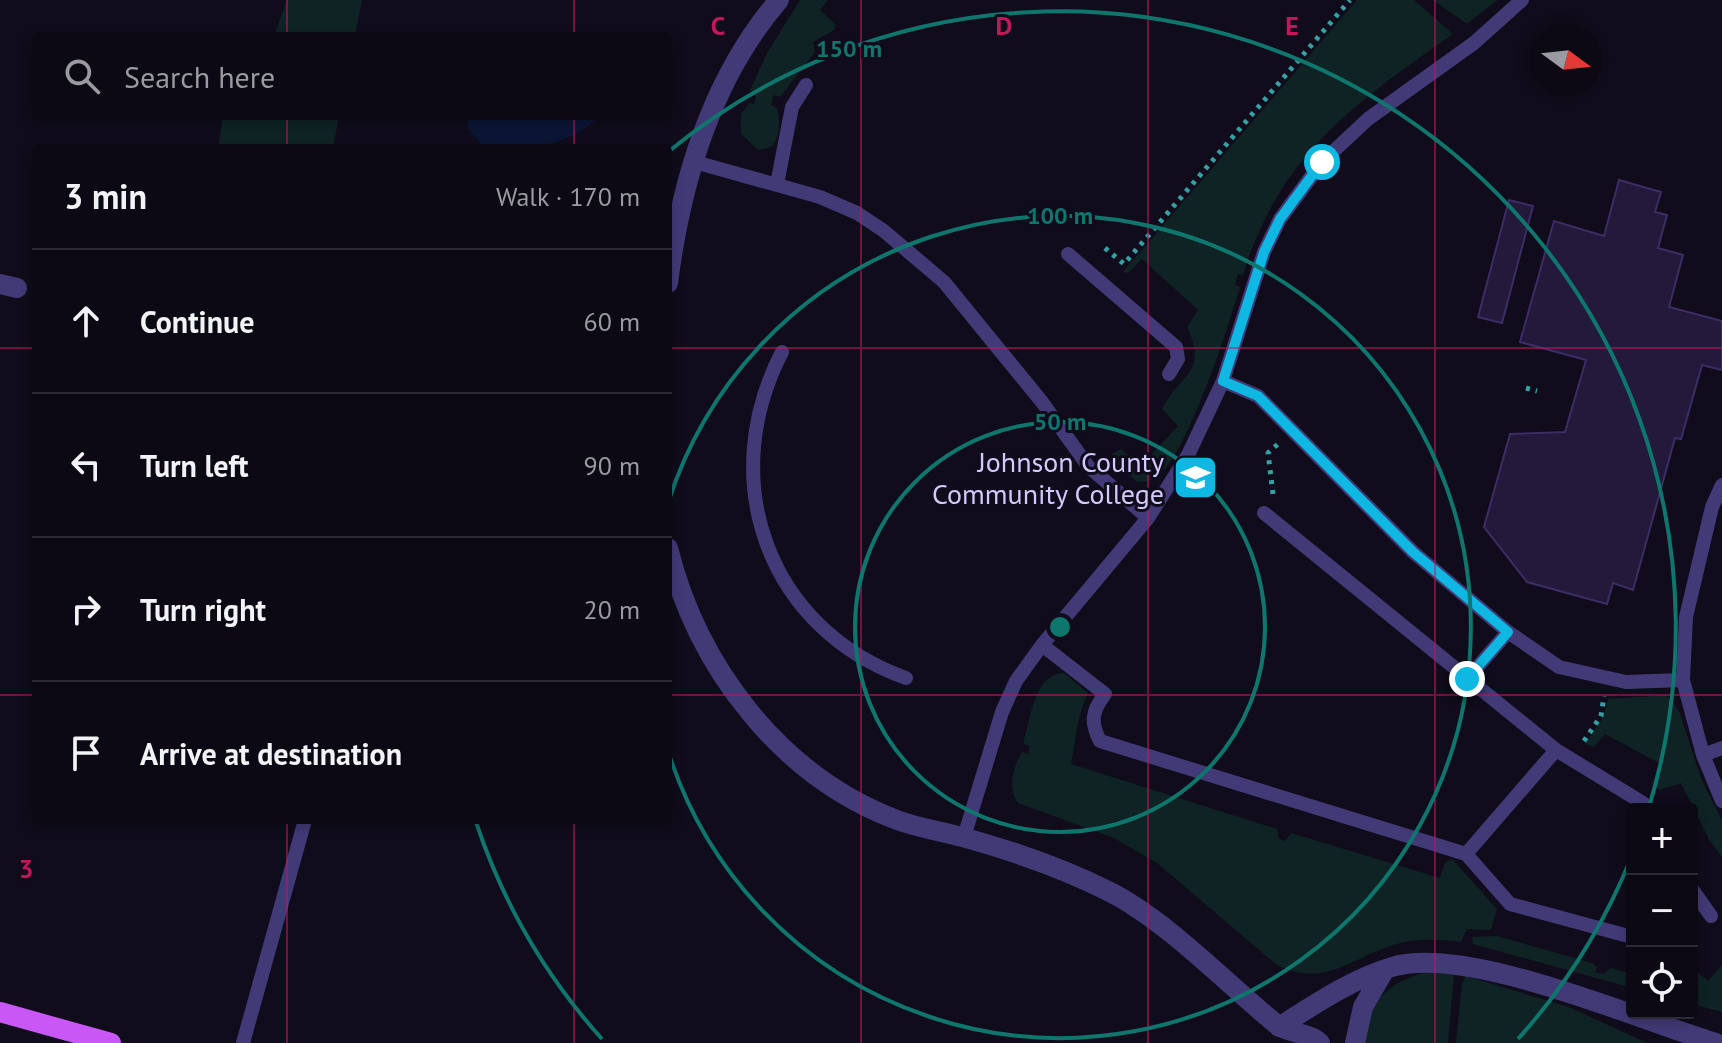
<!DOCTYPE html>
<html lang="en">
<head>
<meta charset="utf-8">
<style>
  body { margin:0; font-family:"PT Sans",sans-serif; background:#1a1722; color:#f1f3f6 }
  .controls { position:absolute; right:24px; bottom:24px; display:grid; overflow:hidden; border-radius:8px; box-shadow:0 4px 12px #0003 }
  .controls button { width:72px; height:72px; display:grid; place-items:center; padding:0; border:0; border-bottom:2px solid #2c2a34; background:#0c0914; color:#f1f3f6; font:40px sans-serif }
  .compass { position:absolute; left:1530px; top:24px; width:72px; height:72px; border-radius:50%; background:#0c0914; box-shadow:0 4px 12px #0003; rotate:105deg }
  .stop { position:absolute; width:24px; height:24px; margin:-18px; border:6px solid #0eb8e3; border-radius:50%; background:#fff }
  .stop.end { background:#0eb8e3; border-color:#fff; box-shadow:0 2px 8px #0008 }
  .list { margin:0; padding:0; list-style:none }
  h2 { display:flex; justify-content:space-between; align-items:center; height:104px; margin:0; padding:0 32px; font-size:34px }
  h2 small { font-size:26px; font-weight:400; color:#9a9aa0 }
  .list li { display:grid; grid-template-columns:52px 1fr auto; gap:24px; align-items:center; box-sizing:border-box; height:144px; padding:0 32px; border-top:2px solid #2c2a34 }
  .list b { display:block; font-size:30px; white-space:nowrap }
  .list em { font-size:26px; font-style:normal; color:#9a9aa0 }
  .icon { flex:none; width:44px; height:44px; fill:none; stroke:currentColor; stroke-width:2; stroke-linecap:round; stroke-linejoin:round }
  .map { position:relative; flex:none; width:1722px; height:1043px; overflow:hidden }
  .search { position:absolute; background:#0c0914; box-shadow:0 4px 12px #0003; left:32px; top:32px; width:640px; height:88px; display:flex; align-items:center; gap:20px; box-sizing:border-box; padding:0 28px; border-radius:8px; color:#9a9aa0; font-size:30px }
  .panel { position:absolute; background:#0c0914; box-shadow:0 4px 12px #0003; left:32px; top:144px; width:640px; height:680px; border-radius:8px }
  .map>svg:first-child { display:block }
  .green { fill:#0f2324 }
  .water { fill:#0b1635 }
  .building { fill:#23193a; stroke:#3d2d65; stroke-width:2 }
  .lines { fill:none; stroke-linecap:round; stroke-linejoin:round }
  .path { stroke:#34a1a5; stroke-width:5; stroke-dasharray:4 6; stroke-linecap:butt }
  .service { stroke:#423a77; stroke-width:14 }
  .minor { stroke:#423a77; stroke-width:20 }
  .primary { stroke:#c957f5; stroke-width:20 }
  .route { stroke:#0eb8e3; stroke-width:10 }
  .grid { fill:none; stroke:#c2185b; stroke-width:2; stroke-opacity:0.55 }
  .ring { fill:none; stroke:#0f766e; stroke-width:4 }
  .labels { text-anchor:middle; stroke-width:6; stroke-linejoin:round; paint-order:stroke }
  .poi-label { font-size:28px; fill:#d4c9fc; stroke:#100c1b; text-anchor:end }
  .grid-label { font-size:26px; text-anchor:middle; font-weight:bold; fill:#c2185b; stroke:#100c1b; stroke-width:6; stroke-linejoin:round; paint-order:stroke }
  .centre { fill:#0f766e; stroke:#100c1b; stroke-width:4 }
  .ring-label { font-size:24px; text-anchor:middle; font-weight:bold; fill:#0f766e; stroke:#100c1b; stroke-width:6; stroke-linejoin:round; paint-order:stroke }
</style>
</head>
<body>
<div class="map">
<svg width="1722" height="1043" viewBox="0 0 1722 1043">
  <rect width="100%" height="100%" fill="#100c1b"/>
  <!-- green -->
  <path class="green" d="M287,0H362L355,36H274Z
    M800,0H828L820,10L835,24L834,30L813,42L815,52L780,97L774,95L771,105L777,108C780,121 781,137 771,147L758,150L741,134V114L749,103L754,104L756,97L750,90L767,53Z
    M1357,0H1414L1453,34C1355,103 1279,155 1243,275L1238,274L1235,285L1240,287C1229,324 1186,461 1154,479C1148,482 1142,482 1136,481L1112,460V454L1121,449L1141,466L1178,426L1162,409C1180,374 1209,372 1187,327L1198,310L1142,259L1128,273L1123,272Z
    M1433,0H1497L1467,24Z
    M223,116H339L333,148H218Z
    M1064,673L1088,693C1077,715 1076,740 1071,764L1277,829L1278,838L1285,841L1291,833L1440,878L1445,863L1452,859L1497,909L1491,930L1467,929L1461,942C1438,939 1416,938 1393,945C1348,960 1324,988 1277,965L1157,863L1114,838L1018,803C1007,788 1013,767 1022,752L1028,754L1030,746L1024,744V739C1031,717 1035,673 1064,673Z
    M1666,695L1679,711L1702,781L1722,820V857L1710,841L1681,783L1659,790L1652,784L1661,764L1605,734L1594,747L1585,744L1603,718L1608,699Z
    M1497,936L1592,963L1597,967L1595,972L1603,974L1611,968L1632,974V988L1473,944L1472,937Z
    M1722,965V1012L1692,1004V968L1708,981Z
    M1424,973L1454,974L1448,1043H1365C1365,1005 1388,982 1424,973Z
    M1466,976L1569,1007L1647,1043H1456L1462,983Z"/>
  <!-- water -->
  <path class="water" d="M469,116H599C567,149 529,148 485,148L467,128Z"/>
  <!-- building -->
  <path class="building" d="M1619,180L1661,192L1655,212L1667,215L1658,248L1683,255L1669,307L1722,321V370L1702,365L1681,439L1675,438L1633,590L1613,583L1607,604L1527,582L1484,527L1510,434L1565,432L1586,360L1520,342L1554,221L1604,236Z
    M1509,200L1533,206L1502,323L1478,317Z"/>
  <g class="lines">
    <!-- path -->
    <path class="path" d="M1105,248L1124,264L1350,0
      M1526,388L1537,391
      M1273,494L1268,453L1278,444
      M1584,741L1601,716L1604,696"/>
    <!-- service -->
    <path class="service" d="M691,161L820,197L857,213L884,231L944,282L1042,402L1088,466L1148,518
      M777,184L792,107L806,85
      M1068,254L1176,347L1178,359L1169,374
      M782,352C715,481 768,629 906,678
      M1223,381L1258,396L1413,552L1508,632L1559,667L1626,682L1683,680
      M1722,485L1712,507L1686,617L1683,680L1703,755L1722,801
      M1264,513L1556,750L1643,803L1646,809
      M1042,645L1105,694C1092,711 1090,722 1100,741L1466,854L1510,904L1632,937
      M1467,679L1508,632
      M1703,755L1722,748
      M964,837L1002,712L1016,681L1042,645L1148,518L1188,455L1223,381L1264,252L1280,219L1322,162L1368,119L1474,43L1522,0
      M1466,854L1556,750
      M1692,889L1711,916
      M243,1043L305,820"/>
    <!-- minor -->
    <path class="minor" d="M668,283C681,181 711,79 779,0
      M0,284L17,288
      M668,548C697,666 780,776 897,820C918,828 941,831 962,837C1013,851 1063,868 1110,892C1167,921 1226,983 1276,1024C1288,1034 1309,1032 1320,1043
      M1279,1027C1315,1004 1352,979 1392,967C1466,944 1639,1020 1716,1043
      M1355,1043L1363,1007L1384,971"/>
    <!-- primary -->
    <path class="primary" d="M0,1012L111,1043"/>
  </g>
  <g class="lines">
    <!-- route -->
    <path class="route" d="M1322,162L1280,219L1264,252L1223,381L1258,396L1413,552L1508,632L1467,679"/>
  </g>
  <!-- grid -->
  <path class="grid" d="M287,0V36M574,0V36M861,0V1043M1148,0V1043M1435,0V1043M287,116V148M574,116V148M0,348H36M668,348H1722M0,695H36M668,695H1722M287,820V1043M574,820V1043"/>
  <!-- distance rings -->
  <g class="ring">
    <circle cx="1060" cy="627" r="205"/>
    <path d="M668 503A411 411 0 1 1 668 751"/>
    <path d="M1631 858A616 616 0 0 1 1518 1039M602 1039A616 616 0 0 1 476 822M668 152A616 616 0 0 1 1649 807"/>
  </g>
  <!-- icons -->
  <defs>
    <symbol id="university-square" viewBox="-11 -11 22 22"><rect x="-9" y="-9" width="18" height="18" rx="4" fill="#0eb8e3" stroke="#100c1b"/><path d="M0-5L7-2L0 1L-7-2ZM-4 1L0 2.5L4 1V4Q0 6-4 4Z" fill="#fff"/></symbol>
  </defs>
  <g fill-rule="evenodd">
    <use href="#university-square" x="1170" y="452" width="51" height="51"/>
  </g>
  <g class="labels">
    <!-- poi labels -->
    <g class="poi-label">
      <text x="1164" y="472">Johnson County<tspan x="1164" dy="32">Community College</tspan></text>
    </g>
  </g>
  <g class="grid-label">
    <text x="718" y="35">C</text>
    <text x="1004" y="35">D</text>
    <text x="1292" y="35">E</text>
    <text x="26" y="878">3</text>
  </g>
  <circle cx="1060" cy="627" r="12" class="centre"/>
  <g class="ring-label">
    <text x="849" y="57">150 m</text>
    <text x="1060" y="224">100 m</text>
    <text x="1060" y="430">50 m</text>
  </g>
</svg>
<div class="controls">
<button>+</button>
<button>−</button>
<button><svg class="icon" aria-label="locate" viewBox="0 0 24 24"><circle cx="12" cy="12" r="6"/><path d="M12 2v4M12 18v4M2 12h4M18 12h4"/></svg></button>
</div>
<svg class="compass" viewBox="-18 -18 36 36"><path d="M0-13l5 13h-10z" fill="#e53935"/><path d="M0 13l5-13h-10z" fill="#9a9aa0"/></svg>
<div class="stop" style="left:1322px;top:162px"></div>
<div class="stop end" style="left:1467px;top:679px"></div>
<div class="search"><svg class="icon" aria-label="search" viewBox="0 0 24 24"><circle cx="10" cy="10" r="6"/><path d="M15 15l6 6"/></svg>Search here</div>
<section class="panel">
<h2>3 min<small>Walk · 170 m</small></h2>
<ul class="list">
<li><svg class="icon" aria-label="ahead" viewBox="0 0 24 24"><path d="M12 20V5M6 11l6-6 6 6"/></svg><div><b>Continue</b></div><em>60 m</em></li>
<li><svg class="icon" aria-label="left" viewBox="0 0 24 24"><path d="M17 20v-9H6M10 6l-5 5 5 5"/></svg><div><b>Turn left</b></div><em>90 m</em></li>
<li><svg class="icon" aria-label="right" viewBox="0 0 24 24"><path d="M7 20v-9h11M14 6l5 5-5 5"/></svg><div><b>Turn right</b></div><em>20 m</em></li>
<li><svg class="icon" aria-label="arrive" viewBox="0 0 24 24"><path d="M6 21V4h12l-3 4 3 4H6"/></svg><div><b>Arrive at destination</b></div></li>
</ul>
</section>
</div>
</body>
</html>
